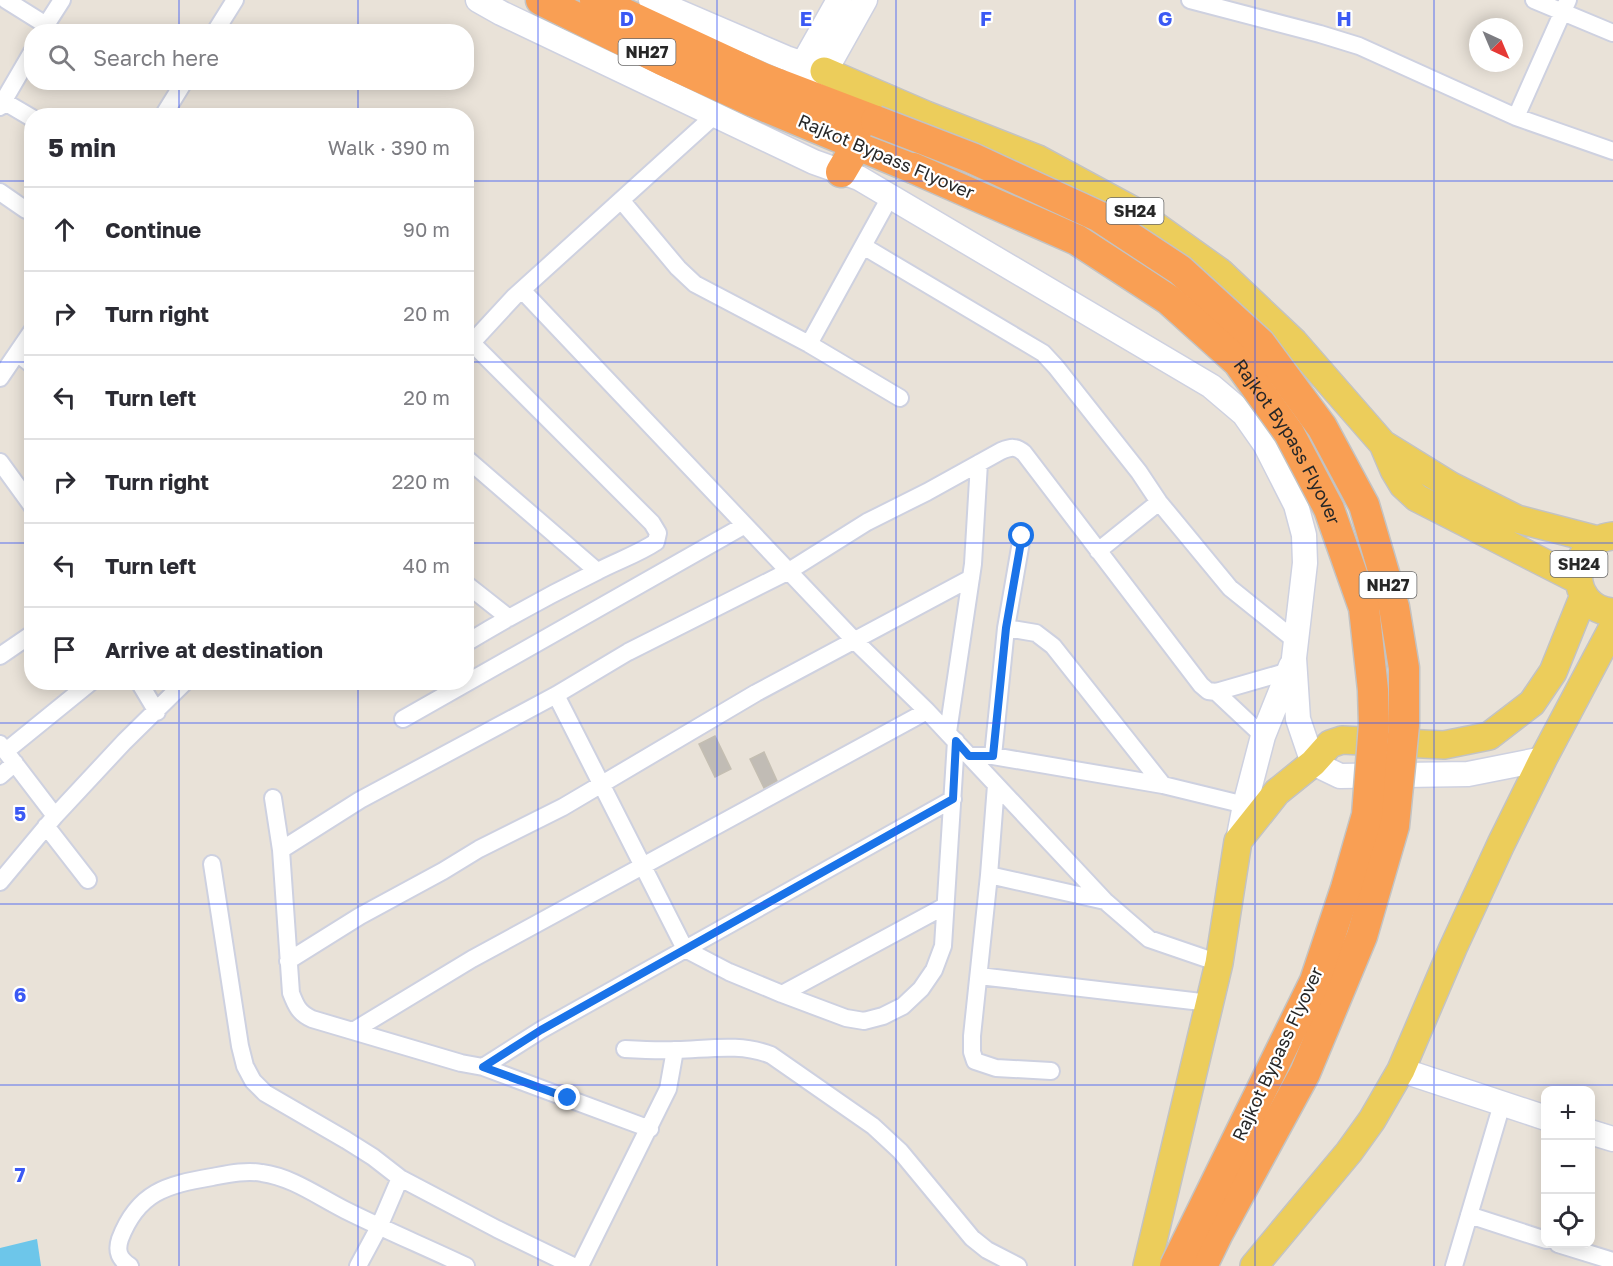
<!DOCTYPE html>
<html lang="en">
<head>
<meta charset="utf-8">
<style>
  body { margin:0; font-family:"Golos Text",sans-serif; background:#f2f2f3; color:#2b2b33 }
  .controls { position:absolute; right:18px; bottom:18px; display:grid; overflow:hidden; border-radius:12px; box-shadow:0 3px 15px #0003 }
  .controls button { width:54px; height:54px; display:grid; place-items:center; padding:0; border:0; border-bottom:2px solid #e1e1e2; background:#fff; color:#2b2b33; font:30px sans-serif }
  .compass { position:absolute; left:1469px; top:18px; width:54px; height:54px; border-radius:50%; background:#fff; box-shadow:0 3px 15px #0003; rotate:136deg }
  .stop { position:absolute; width:18px; height:18px; margin:-14px; border:4px solid #1a73e8; border-radius:50%; background:#fff }
  .stop.end { background:#1a73e8; border-color:#fff; box-shadow:0 2px 6px #0008 }
  .list { margin:0; padding:0; list-style:none }
  h2 { display:flex; justify-content:space-between; align-items:center; height:78px; margin:0; padding:0 24px; font-size:26px }
  h2 small { font-size:20px; font-weight:400; color:#7c7c81 }
  .list li { display:grid; grid-template-columns:39px 1fr auto; gap:18px; align-items:center; box-sizing:border-box; height:84px; padding:0 24px; border-top:2px solid #e1e1e2 }
  .list b { display:block; font-size:22px; white-space:nowrap }
  .list em { font-size:20px; font-style:normal; color:#7c7c81 }
  .icon { flex:none; width:33px; height:33px; fill:none; stroke:currentColor; stroke-width:2; stroke-linecap:round; stroke-linejoin:round }
  .map { position:relative; flex:none; width:1613px; height:1266px; overflow:hidden }
  .search { position:absolute; background:#fff; box-shadow:0 3px 15px #0003; left:24px; top:24px; width:450px; height:66px; display:flex; align-items:center; gap:15px; box-sizing:border-box; padding:0 21px; border-radius:24px; color:#7c7c81; font-size:22px }
  .panel { position:absolute; background:#fff; box-shadow:0 3px 15px #0003; left:24px; top:108px; width:450px; height:582px; border-radius:24px }
  .map>svg:first-child { display:block }
  .water { fill:#6dc6ea }
  .building { fill:#c1bcb5; stroke:#c4beb2; stroke-width:1.5 }
  .lines { fill:none; stroke-linecap:round; stroke-linejoin:round }
  .street-casing { stroke:#ced1e0; stroke-width:20 }
  .secondary-casing { stroke:#ced1e0; stroke-width:27 }
  .primary-casing { stroke:#c3c3c3; stroke-width:30 }
  .highway-casing { stroke:#c3c3c3; stroke-width:33 }
  .street { stroke:#fff; stroke-width:16 }
  .secondary { stroke:#fff; stroke-width:24 }
  .primary { stroke:#eccd5b; stroke-width:27 }
  .highway { stroke:#f99f54; stroke-width:30 }
  .highway-bridge-casing { stroke:#c3c3c3; stroke-width:33; stroke-linecap:butt }
  .highway-bridge { stroke:#f99f54; stroke-width:30 }
  .route { stroke:#1a73e8; stroke-width:8 }
  .grid { fill:none; stroke:#3b59f4; stroke-width:1.5; stroke-opacity:0.55 }
  .labels { text-anchor:middle; stroke-width:4.5; stroke-linejoin:round; paint-order:stroke }
  .shield { fill:#fff; stroke:#686868; stroke-width:1.5 }
  .shield-label { font-size:16px; font-weight:bold; fill:#272727 }
  .street-label { font-size:18px; fill:#272727; stroke:#fff }
  .grid-label { font-size:20px; text-anchor:middle; font-weight:bold; fill:#3b59f4; stroke:#fff; stroke-width:4.5; stroke-linejoin:round; paint-order:stroke }
</style>
</head>
<body>
<div class="map">
<svg width="1613" height="1266" viewBox="0 0 1613 1266">
  <rect width="100%" height="100%" fill="#e9e2d8"/>
  <!-- water -->
  <path class="water" d="M37,1239L41,1266H0V1248Z"/>
  <!-- building -->
  <path class="building" d="M715,736L731,769L715,777L699,744Z
    M764,752L777,781L764,788L750,759Z"/>
  <g class="lines">
    <defs>
      <path id="street" d="M6,0L46,25L62,0
        M1190,0L1320,34L1359,46L1516,117L1613,151
        M1534,0L1613,33
        M215,32L235,0
        M3,101L32,118
        M0,107L32,52
        M163,116L184,82
        M1516,117L1568,0
        M0,192L26,210
        M621,200L678,268L695,284L809,344L900,398
        M863,246L1043,353L1056,367L1139,472L1159,502L1230,588L1296,641
        M522,290L854,640L927,711L1105,901L1149,939L1219,963
        M466,337L652,523L658,533L656,542C638,554 617,561 598,571C553,593 509,617 466,643
        M809,344L890,197
        M466,349L514,297L715,115
        M17,353L32,365
        M0,378L32,331
        M466,458L597,571
        M0,462L32,506
        M1098,551L1159,502
        M466,584L509,618
        M1006,628L1036,633L1053,646L1163,785
        M0,656L32,634
        M139,682L157,712
        M1216,692L1263,736
        M556,695L685,949L729,972L782,994L846,1018L864,1021L883,1016L903,1006L921,989L934,970L943,946L956,741
        M403,719L745,525
        M948,732L973,564L979,463
        M0,744L55,816
        M6,751L91,682
        M969,756H993L1163,785L1245,805
        M993,756L1006,628L1022,536
        M0,776L15,763
        M273,798L281,850L291,993C296,1006 299,1013 312,1019L461,1063L483,1067L650,1129
        M46,826L88,880
        M281,850L360,800L556,695L628,652L789,571L867,522L927,492L1001,451C1011,447 1016,446 1024,453L1201,685L1208,691L1216,692L1289,671
        M212,864L240,1046L245,1066L253,1081L265,1093L346,1140L373,1157L400,1178L497,1229L573,1266
        M989,875L996,785
        M0,882L55,816L124,742L185,682
        M288,961L360,916L443,871L479,849L563,807L756,693L971,578
        M979,976L1210,1003
        M782,994L945,906
        M353,1031L472,959L927,711
        M625,1049C642,1050 660,1051 677,1050C709,1049 741,1043 771,1055L873,1126L900,1151L972,1238L987,1250L1018,1266
        M483,1067L541,1030L953,799
        M1051,1071L996,1068L975,1061L972,1052V1036L989,875L1105,901
        M1469,1215L1546,1240
        M1558,1244L1613,1261
        M130,1266C119,1259 116,1251 120,1239C138,1192 166,1185 212,1177C228,1174 246,1170 262,1173C292,1177 319,1197 345,1210C385,1230 426,1247 466,1266
        M358,1266L379,1227L400,1178
        M580,1266L668,1089L675,1050
        M1454,1266L1502,1104"/>
      <path id="secondary" d="M478,0L501,13L814,162L859,178L1211,386L1244,414L1265,444L1296,505L1304,535L1305,563L1294,658L1298,719L1313,763L1340,776L1468,774L1543,759
        M651,0L786,58L824,71
        M795,78L839,0
        M818,84L865,0
        M1238,841L1245,805L1263,736L1291,666
        M1401,1070L1546,1118
        M1590,1132L1613,1139"/>
      <path id="primary" d="M824,71L926,115L1038,159L1136,212L1220,272L1294,342L1383,444L1394,470L1403,485L1417,498L1578,580
        M1383,444L1451,486L1517,519L1598,540
        M1612,536C1566,542 1568,610 1613,612
        M1147,1266L1219,963L1238,841L1277,792L1313,763L1330,744L1342,740L1444,745L1489,736L1532,703L1553,672L1584,595
        M1254,1266L1349,1152L1372,1120L1401,1070L1453,948L1501,844L1543,759L1613,627"/>
      <path id="highway" d="M541,0L662,60L754,102L913,168
        M595,0L763,78L876,121
        M841,172L857,145"/>
    </defs>
    <!-- street casing -->
    <use href="#street" class="street-casing"/>
    <!-- secondary casing -->
    <use href="#secondary" class="secondary-casing"/>
    <!-- primary casing -->
    <use href="#primary" class="primary-casing"/>
    <!-- highway casing -->
    <use href="#highway" class="highway-casing"/>
    <!-- street -->
    <use href="#street" class="street"/>
    <!-- secondary -->
    <use href="#secondary" class="secondary"/>
    <!-- primary -->
    <use href="#primary" class="primary"/>
    <!-- highway -->
    <use href="#highway" class="highway"/>
    <defs>
      <g id="highway-bridge">
        <path d="M876,121L972,158L1098,216L1180,270L1260,343L1322,427L1364,505L1394,607L1404,668V725L1394,826L1362,936L1305,1073L1218,1233L1202,1266"/>
        <path id="s1" d="M913,168L1077,240L1169,300L1238,362L1289,433L1329,509L1364,608L1373,690L1374,724L1367,815L1346,888L1315,981L1175,1266"/>
      </g>
    </defs>
    <!-- highway-bridge casing -->
    <use href="#highway-bridge" class="highway-bridge-casing"/>
    <!-- highway-bridge -->
    <use href="#highway-bridge" class="highway-bridge"/>
  </g>
  <g class="lines">
    <!-- route -->
    <path class="route" d="M568,1098L483,1067L541,1030L953,799L956,741L969,756H993L1006,628L1022,536"/>
  </g>
  <!-- grid -->
  <path class="grid" d="M179,0V32M358,0V32M538,0V1266M717,0V1266M896,0V1266M1075,0V1266M1255,0V1266M1434,0V1266M179,82V116M358,82V116M0,181H32M466,181H1613M0,362H32M466,362H1613M0,543H32M466,543H1613M179,682V1266M358,682V1266M0,723H1613M0,904H1613M0,1085H1613"/>
  <g class="labels">
    <!-- shield labels -->
    <g class="shield">
      <rect x="618.5" y="39" width="57" height="26" rx="4.5"/>
      <rect x="1106.5" y="198" width="57" height="26" rx="4.5"/>
      <rect x="1550.5" y="551" width="57" height="26" rx="4.5"/>
      <rect x="1359.5" y="572" width="57" height="26" rx="4.5"/>
    </g>
    <g class="shield-label">
      <text x="647" y="58">NH27</text>
      <text x="1135" y="217">SH24</text>
      <text x="1579" y="570">SH24</text>
      <text x="1388" y="591">NH27</text>
    </g>
    <!-- street labels -->
    <g class="street-label">
      <text transform="translate(886 157) rotate(23)" y="6">Rajkot Bypass Flyover</text>
      <text dy="6" stroke="none"><textPath href="#s1" startOffset="476">Rajkot Bypass Flyover</textPath></text>
      <text transform="translate(1278 1054) rotate(-65)" y="6">Rajkot Bypass Flyover</text>
    </g>
  </g>
  <g class="grid-label">
    <text x="627" y="26">D</text>
    <text x="806" y="26">E</text>
    <text x="986" y="26">F</text>
    <text x="1165" y="26">G</text>
    <text x="1344" y="26">H</text>
    <text x="20" y="821">5</text>
    <text x="20" y="1002">6</text>
    <text x="20" y="1182">7</text>
  </g>
</svg>
<div class="controls">
<button>+</button>
<button>−</button>
<button><svg class="icon" aria-label="locate" viewBox="0 0 24 24"><circle cx="12" cy="12" r="6"/><path d="M12 2v4M12 18v4M2 12h4M18 12h4"/></svg></button>
</div>
<svg class="compass" viewBox="-18 -18 36 36"><path d="M0-13l5 13h-10z" fill="#e53935"/><path d="M0 13l5-13h-10z" fill="#7c7c81"/></svg>
<div class="stop" style="left:1022px;top:536px"></div>
<div class="stop end" style="left:568px;top:1098px"></div>
<div class="search"><svg class="icon" aria-label="search" viewBox="0 0 24 24"><circle cx="10" cy="10" r="6"/><path d="M15 15l6 6"/></svg>Search here</div>
<section class="panel">
<h2>5 min<small>Walk · 390 m</small></h2>
<ul class="list">
<li><svg class="icon" aria-label="ahead" viewBox="0 0 24 24"><path d="M12 20V5M6 11l6-6 6 6"/></svg><div><b>Continue</b></div><em>90 m</em></li>
<li><svg class="icon" aria-label="right" viewBox="0 0 24 24"><path d="M7 20v-9h11M14 6l5 5-5 5"/></svg><div><b>Turn right</b></div><em>20 m</em></li>
<li><svg class="icon" aria-label="left" viewBox="0 0 24 24"><path d="M17 20v-9H6M10 6l-5 5 5 5"/></svg><div><b>Turn left</b></div><em>20 m</em></li>
<li><svg class="icon" aria-label="right" viewBox="0 0 24 24"><path d="M7 20v-9h11M14 6l5 5-5 5"/></svg><div><b>Turn right</b></div><em>220 m</em></li>
<li><svg class="icon" aria-label="left" viewBox="0 0 24 24"><path d="M17 20v-9H6M10 6l-5 5 5 5"/></svg><div><b>Turn left</b></div><em>40 m</em></li>
<li><svg class="icon" aria-label="arrive" viewBox="0 0 24 24"><path d="M6 21V4h12l-3 4 3 4H6"/></svg><div><b>Arrive at destination</b></div></li>
</ul>
</section>
</div>
</body>
</html>
